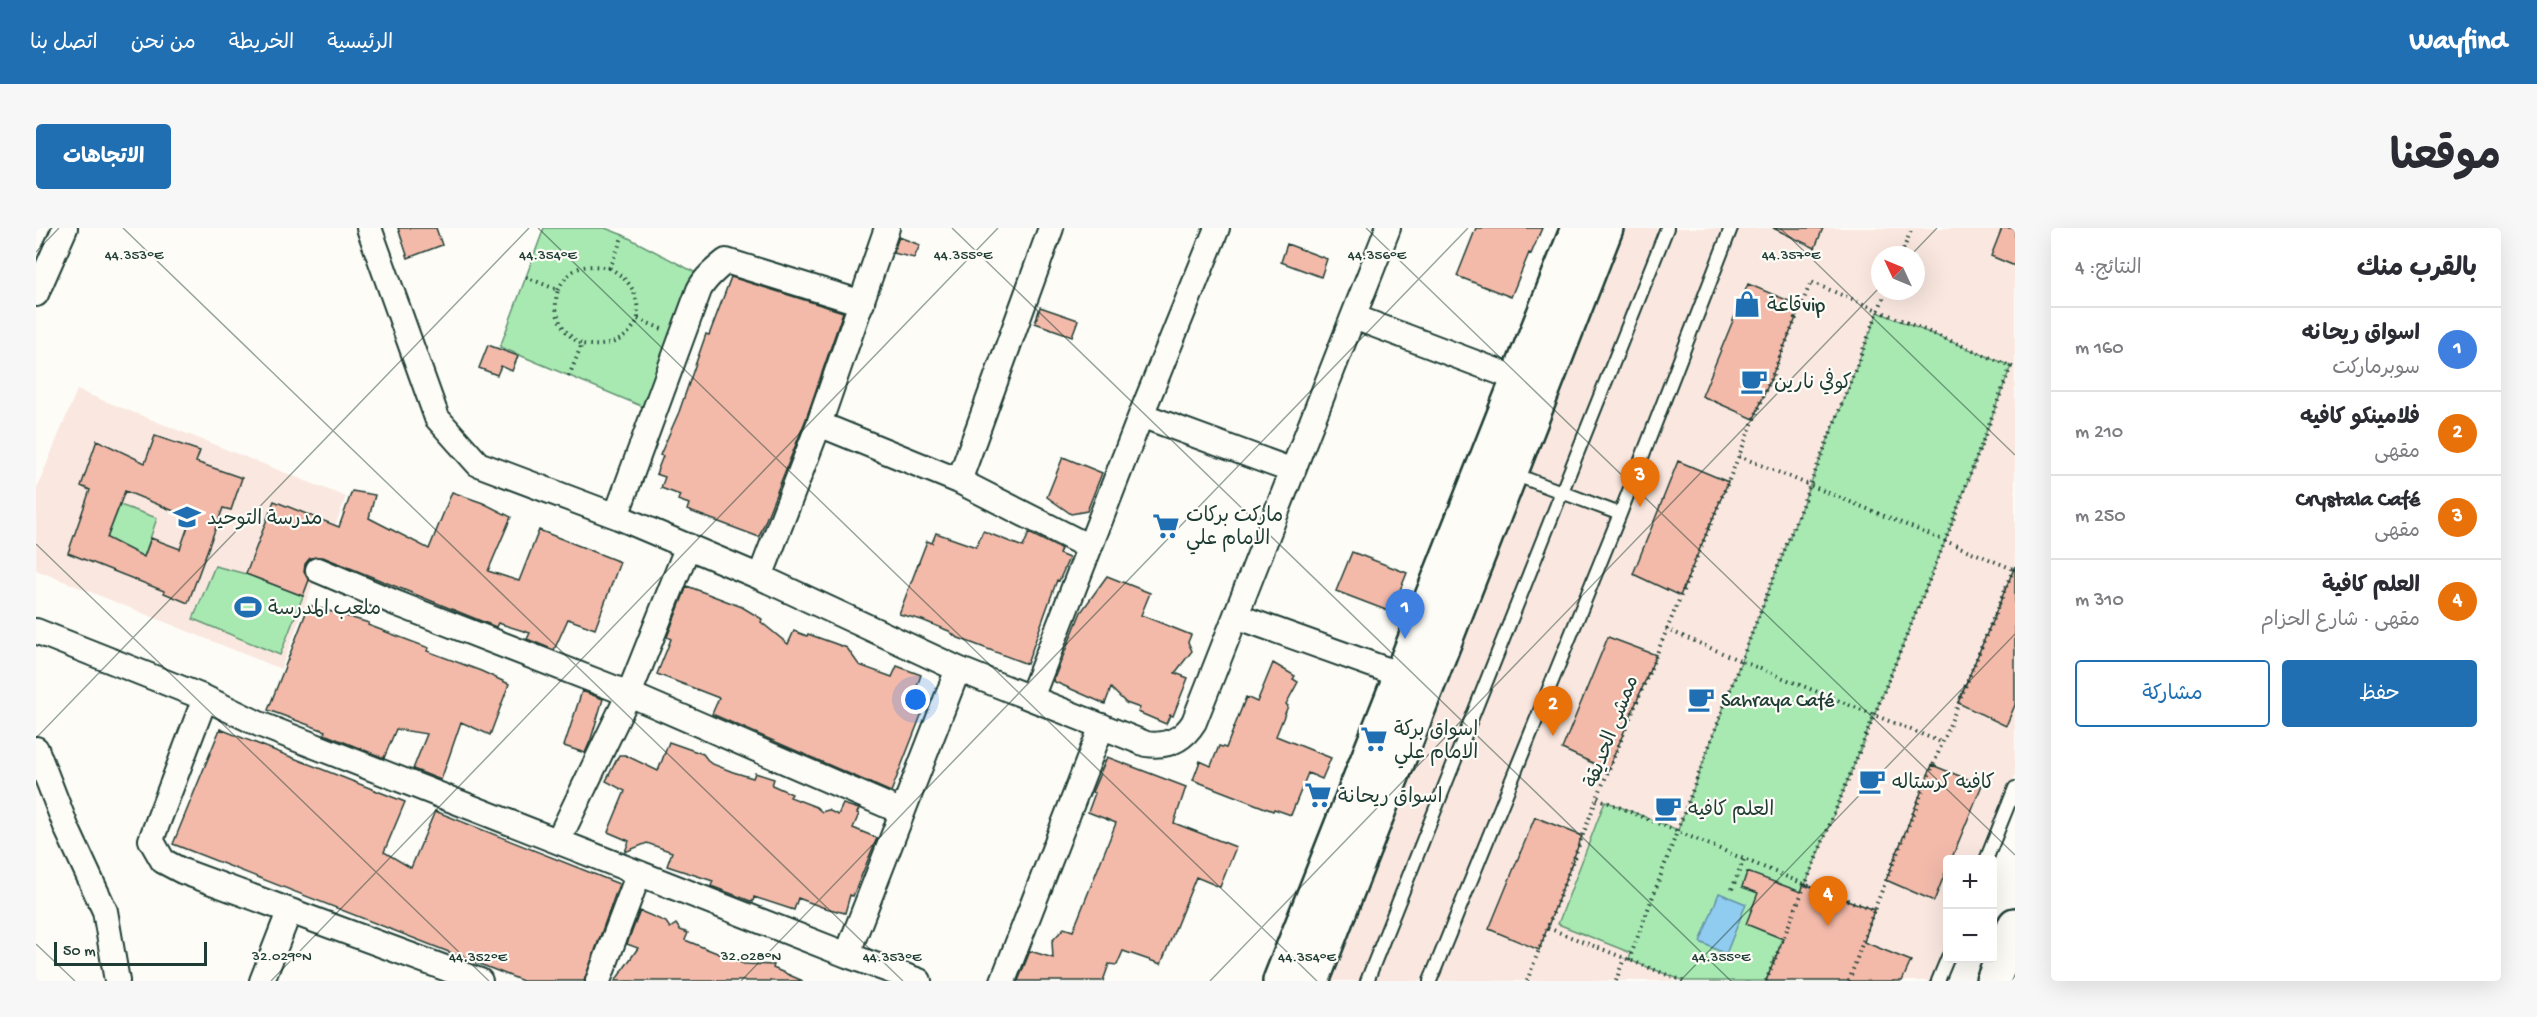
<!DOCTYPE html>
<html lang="ar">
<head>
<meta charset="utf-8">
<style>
  body { margin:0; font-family:"Gochi Hand","Playpen Sans Arabic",sans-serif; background:#f7f7f7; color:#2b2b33; direction:rtl }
  .controls { position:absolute; right:18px; bottom:18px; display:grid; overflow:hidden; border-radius:6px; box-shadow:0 6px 24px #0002 }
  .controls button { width:54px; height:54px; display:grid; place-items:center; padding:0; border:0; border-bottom:2px solid #e1e1e2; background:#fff; color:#2b2b33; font:30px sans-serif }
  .compass { position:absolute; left:1835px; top:18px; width:54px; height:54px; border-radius:50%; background:#fff; box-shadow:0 6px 24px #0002; rotate:314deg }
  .scale { position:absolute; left:18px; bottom:15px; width:153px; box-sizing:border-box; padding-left:6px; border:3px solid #1f3d34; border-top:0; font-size:16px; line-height:21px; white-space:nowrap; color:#1f3d34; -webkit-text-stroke:4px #fdfcf7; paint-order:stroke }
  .you { position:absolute; left:880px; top:472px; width:21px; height:21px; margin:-15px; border:4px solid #fff; border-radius:50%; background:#1a73e8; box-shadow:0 0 0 9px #1a73e833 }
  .badge { display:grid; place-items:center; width:39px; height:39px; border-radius:50%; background:#1f6fb2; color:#fff; font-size:20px; font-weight:700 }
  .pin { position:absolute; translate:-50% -50px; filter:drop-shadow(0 2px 3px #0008) }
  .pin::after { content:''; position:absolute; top:32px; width:21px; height:18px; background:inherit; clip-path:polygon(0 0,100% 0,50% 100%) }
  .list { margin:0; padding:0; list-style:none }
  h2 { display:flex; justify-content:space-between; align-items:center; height:78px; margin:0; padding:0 24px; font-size:26px }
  h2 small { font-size:20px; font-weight:400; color:#7c7c81 }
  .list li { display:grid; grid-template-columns:39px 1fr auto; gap:18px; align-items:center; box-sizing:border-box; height:84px; padding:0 24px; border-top:2px solid #e1e1e2 }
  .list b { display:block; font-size:22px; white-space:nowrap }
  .list p { margin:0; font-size:20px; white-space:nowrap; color:#7c7c81 }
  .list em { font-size:20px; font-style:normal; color:#7c7c81 }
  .actions { display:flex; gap:12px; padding:18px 24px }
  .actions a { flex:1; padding:14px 0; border:2px solid #1f6fb2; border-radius:6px; text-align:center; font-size:21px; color:#1f6fb2 }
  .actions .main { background:#1f6fb2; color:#fff }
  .map { position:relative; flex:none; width:1979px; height:753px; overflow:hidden; direction:ltr; border-radius:6px }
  header { display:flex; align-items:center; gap:36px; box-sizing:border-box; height:84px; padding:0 30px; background:#1f6fb2; color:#fff }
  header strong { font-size:28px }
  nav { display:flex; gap:33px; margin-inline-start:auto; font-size:21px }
  .intro { display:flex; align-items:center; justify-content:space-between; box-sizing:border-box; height:144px; padding:0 36px }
  h1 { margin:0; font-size:42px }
  .button { padding:15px 27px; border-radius:6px; background:#1f6fb2; color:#fff; font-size:21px; font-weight:700 }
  main { display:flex; gap:36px; padding:0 36px }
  aside { flex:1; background:#fff; border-radius:6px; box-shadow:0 6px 24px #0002 }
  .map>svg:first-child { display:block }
  .built { fill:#fae8e0; fill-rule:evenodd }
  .green { fill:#a8e9b2; stroke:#649373; stroke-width:1.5 }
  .water { fill:#90cbf0; stroke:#6392a5; stroke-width:1.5 }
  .building { fill:#f3baaa; stroke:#1f3d34; stroke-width:1.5; fill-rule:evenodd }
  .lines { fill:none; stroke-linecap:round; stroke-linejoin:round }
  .lane-casing { stroke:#1f3d34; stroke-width:16 }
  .street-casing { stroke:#1f3d34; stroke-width:28 }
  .secondary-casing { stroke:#1f3d34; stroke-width:38 }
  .primary-casing { stroke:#1f3d34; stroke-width:38 }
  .path { stroke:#1f3d34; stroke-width:4; stroke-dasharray:1.5 4.5; stroke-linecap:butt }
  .lane { stroke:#fdfcf7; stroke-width:12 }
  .street { stroke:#fdfcf7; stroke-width:24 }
  .secondary { stroke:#fdfcf7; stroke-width:33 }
  .primary { stroke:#fdfcf7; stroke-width:33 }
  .ticks { fill:none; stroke:#1f3d34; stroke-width:1.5; stroke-opacity:0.45 }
  .labels { text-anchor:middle; stroke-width:4.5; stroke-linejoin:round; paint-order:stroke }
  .poi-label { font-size:20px; fill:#1f3d34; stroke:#fdfcf7; text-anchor:start }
  .street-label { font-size:20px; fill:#1f3d34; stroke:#fdfcf7 }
  .ticks-label { font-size:15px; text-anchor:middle; fill:#1f3d34; stroke:#fdfcf7; stroke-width:4.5; stroke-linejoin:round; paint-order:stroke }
</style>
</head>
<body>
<header>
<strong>Wayfind</strong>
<nav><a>الرئيسية</a><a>الخريطة</a><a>من نحن</a><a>اتصل بنا</a></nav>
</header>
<div class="intro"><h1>موقعنا</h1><a class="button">الاتجاهات</a></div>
<main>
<aside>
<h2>بالقرب منك<small>النتائج: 4</small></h2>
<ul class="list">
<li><span class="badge" style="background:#3f7fe0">1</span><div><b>اسواق ريحانه</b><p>سوبرماركت</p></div><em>160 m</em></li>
<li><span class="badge" style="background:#e8710a">2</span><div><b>فلامينكو كافيه</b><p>مقهى</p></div><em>210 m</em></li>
<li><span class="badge" style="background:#e8710a">3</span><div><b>Crystala Café</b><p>مقهى</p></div><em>250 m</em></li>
<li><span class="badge" style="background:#e8710a">4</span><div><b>العلم كافية</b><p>مقهى · شارع الحزام</p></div><em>310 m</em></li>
</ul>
<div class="actions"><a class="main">حفظ</a><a>مشاركة</a></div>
</aside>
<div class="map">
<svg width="1979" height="753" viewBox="0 0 1979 753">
  <rect width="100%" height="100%" fill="#fdfcf7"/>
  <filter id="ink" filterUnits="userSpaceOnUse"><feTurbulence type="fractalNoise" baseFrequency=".0167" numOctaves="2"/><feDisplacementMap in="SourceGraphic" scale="12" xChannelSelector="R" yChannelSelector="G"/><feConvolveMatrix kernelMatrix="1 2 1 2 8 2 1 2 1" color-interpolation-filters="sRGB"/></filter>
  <g filter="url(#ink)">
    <!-- built -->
    <path class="built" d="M1577,0H1979V547L1945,631L1912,632L1911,716L1897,753H1284ZM1844,27H1880V63H1844Z
      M41,162L310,269L245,441L0,342V262Z"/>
    <!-- green -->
    <path class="green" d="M508,0H569L587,7L670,50L617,183L464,119Z
      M1842,84L1975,138L1910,311L1730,753H1648L1593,732L1595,725L1522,696L1569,573L1642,602L1705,433Z
      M84,277L121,290L108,329L71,310Z
      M179,338L210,346L267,368L244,427L157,391Z"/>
    <!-- water -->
    <path class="water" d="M1683,665L1710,676L1690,726L1664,714Z"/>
    <!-- building -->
    <path class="building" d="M362,0H400L406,17L372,30Z
      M1440,0H1506L1495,26L1493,25L1475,69L1421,48Z
      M1737,0H1787L1779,20Z
      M1966,0H1979V38L1955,28Z
      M863,9L884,17L878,30L857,25Z
      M1251,16L1291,31L1285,49L1245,34Z
      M695,49L807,84L770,191L723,309L651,282L653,276L642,272L644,267L625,260L629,249L620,246L627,228L624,227L643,184L670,106L673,107Z
      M1712,56L1765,78L1718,191L1666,168Z
      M1004,79L1042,92L1036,108L999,95Z
      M452,117L482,128L476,143L465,138L461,147L443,140Z
      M119,208L164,223L160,234L206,250L195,282L187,280L152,375L128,365V363L32,325L54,262L45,258L61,212L109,235ZM89,263L155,290L144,321L115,310L108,329L71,310Z
      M1027,229L1066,245L1051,283L1035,286L1011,269Z
      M1642,233L1692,254L1644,368L1597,346Z
      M316,263L339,267L333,290L393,321L416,264L447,275L475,289L452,343L483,353L503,302L584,334L559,401L532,391L518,422L491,411L494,405L462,395L460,399L287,329L274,330L269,336L268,344L273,352L267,368L210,346L238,273L303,299Z
      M947,303L987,319L993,305L1025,321L1023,326L1033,330L1023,353L1021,352L991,436L920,409L913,403L886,392L863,386L891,313L896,315L900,305L940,319Z
      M1316,324L1371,345L1355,384L1300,363Z
      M1979,338V477L1970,498L1922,475Z
      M1071,348L1114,365L1105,387L1155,407L1152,414L1156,423L1139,445L1152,450L1137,488L1134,487L1130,496L1102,484L1104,480L1090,475L1075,460L1069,476L1017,453L1045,384Z
      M651,358L706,379L726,391L725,394L752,416L758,403L771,408L772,406L811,420L823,437L856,449L861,438L885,447L880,461L893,467L855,564L676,486L683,470L621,446L635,411L631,409Z
      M273,377L333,395L332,397L393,420L391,423L445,443L473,456L454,507L425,494L405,552L377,541L391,506L360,501L348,530L288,506L289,503L232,482Z
      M1572,409L1620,427L1572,542L1526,521Z
      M1237,435L1259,448L1257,451L1262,454L1250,476L1252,478L1240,508L1295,530L1286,551L1272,545L1255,587L1238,581L1237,583L1157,552L1164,533L1175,538L1183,518L1190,520L1210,469L1221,474Z
      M546,463L567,471L555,511L549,525L528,518Z
      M184,501L369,574L348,624L375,640L399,583L583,656L548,753H487L137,616Z
      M633,514L667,526L674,535L697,544L717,550L719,545L738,551L736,557L756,566L754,569L780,579L786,584L792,582L802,587L807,576L823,581L821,585L823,586L817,600L841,610L817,668L814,667L809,685L786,679L762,670L758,682L718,669L717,674L675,658L677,653L631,638L636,624L611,615L589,624L593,613L572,604L589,563L570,553L583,527H589L622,543Z
      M1071,529L1150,559L1138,595L1200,619L1184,659L1160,649L1125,736L1087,723L1081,737L1073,736L1067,753H982L994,723L1017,730L1016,713L1028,700L1037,703L1080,595L1052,584L1059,565L1056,564Z
      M1896,537L1946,557L1915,632H1911V640L1898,673L1850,652Z
      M1499,589L1546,608L1503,722L1453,701Z
      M1711,644L1765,664L1768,656L1838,682L1828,714L1875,733L1866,753H1730L1747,711L1710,696L1722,665L1706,659Z
      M604,683L630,694L634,700L640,696L644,702L652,705L649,712L708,736L738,737L737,740L767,753H579L602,720L591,716Z"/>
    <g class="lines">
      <defs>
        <path id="lane" d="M1475,245L1584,286
          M1950,632L1979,560
          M1331,753L1631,0
          M1394,753L1584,286L1695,0
          M1902,753L1912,729"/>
        <path id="street" d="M333,0L401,190L442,236L580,288L724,349L922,441L1110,516C1131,519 1147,512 1158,494L1352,0
          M0,66L29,0
          M1318,89L1482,151
          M1105,187L1257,243
          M783,196L923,253L1053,319
          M923,253L1015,0
          M580,288L663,62C669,50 680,41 690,33L826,75
          M282,342L362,376L593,466L866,584
          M724,349L783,196L851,0
          M1200,388L1365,447
          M0,403L169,470L223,496L811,727L883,753
          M169,470L115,612L127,633L146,643L444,753
          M995,470L1105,187L1181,0
          M0,521L31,601L69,683L81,753
          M522,613L593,466L652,318
          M811,727L922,441
          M226,753L253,684
          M562,753L603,645
          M967,753L1066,498"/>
        <path id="secondary" d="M1244,753L1542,0
          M1276,753L1570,0"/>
        <path id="primary" d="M1957,753L1979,697"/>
      </defs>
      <!-- lane casing -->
      <use href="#lane" class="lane-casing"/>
      <!-- street casing -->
      <use href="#street" class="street-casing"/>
      <!-- secondary casing -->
      <use href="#secondary" class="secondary-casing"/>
      <!-- primary casing -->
      <use href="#primary" class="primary-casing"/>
      <!-- path -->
      <path class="path" d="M1865,27L1876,0
        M490,49L522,62C515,84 526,106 546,116
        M522,62C535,37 548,36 574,40
        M602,91L626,101
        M533,148L546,116C570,120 590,115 602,91C602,65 596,54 574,40L587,7
        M1703,228L1977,341
        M1630,401L1705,433L1905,514
        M1561,570L1768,656L1838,682L1979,337
        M1696,661L1708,631
        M1512,700L1647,753
        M1593,732L1705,433L1850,63
        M1491,753L1561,570L1775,54L1979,140
        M1580,753L1588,730
        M1730,753L1910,311L1975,138
        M1813,753L1838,682"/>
      <!-- lane -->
      <use href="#lane" class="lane"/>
      <!-- street -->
      <use href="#street" class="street"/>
      <!-- secondary -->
      <use href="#secondary" class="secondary"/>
      <!-- primary -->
      <use href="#primary" class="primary"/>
    </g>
  </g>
  <!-- ticks -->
  <path class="ticks" d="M87,0L867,753M502,0L1281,753M916,0L1695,753M1330,0L1979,627M1744,0L1979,227M0,24L23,0M1875,27L1901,0M0,316L453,753M0,510L493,0M0,716L39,753M235,753L962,0M705,753L1432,0M1174,753L1844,59M1644,753L1979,406"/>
  <!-- icons -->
  <defs>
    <symbol id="shop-bare" viewBox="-9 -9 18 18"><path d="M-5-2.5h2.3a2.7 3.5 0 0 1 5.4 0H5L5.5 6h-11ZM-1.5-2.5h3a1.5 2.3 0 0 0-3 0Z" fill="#1f6fb2" stroke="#fdfcf7" stroke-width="2.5" paint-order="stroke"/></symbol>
    <symbol id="cafe-bare" viewBox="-9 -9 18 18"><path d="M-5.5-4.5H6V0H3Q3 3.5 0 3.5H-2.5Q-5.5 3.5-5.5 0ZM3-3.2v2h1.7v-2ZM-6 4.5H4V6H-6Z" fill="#1f6fb2" stroke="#fdfcf7" stroke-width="2.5" paint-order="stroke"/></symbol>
    <symbol id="school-bare" viewBox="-9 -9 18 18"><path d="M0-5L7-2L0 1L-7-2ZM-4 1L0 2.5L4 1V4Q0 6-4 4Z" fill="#1f6fb2" stroke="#fdfcf7" stroke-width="2.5" paint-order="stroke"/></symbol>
    <symbol id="supermarket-bare" viewBox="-9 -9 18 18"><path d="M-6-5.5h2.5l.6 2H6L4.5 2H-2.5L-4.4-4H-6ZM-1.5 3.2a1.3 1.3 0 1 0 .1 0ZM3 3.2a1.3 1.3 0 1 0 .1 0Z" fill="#1f6fb2" stroke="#fdfcf7" stroke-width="2.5" paint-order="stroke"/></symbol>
    <symbol id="stadium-bare" viewBox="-9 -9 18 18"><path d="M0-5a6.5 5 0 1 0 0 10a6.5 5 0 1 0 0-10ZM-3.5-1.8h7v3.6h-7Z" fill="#1f6fb2" stroke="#fdfcf7" stroke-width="2.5" paint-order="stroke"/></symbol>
  </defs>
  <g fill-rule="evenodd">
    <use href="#shop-bare" x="1692" y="57" width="38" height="38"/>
    <use href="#cafe-bare" x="1699" y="134" width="38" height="38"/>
    <use href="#school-bare" x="132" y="270" width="38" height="38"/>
    <use href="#supermarket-bare" x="1111" y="279" width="38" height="38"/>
    <use href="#stadium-bare" x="193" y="360" width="38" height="38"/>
    <use href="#cafe-bare" x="1646" y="452" width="38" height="38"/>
    <use href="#supermarket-bare" x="1319" y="492" width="38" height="38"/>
    <use href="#cafe-bare" x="1817" y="534" width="38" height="38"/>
    <use href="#supermarket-bare" x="1263" y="548" width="38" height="38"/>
    <use href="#cafe-bare" x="1613" y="561" width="38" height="38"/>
  </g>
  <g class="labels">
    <!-- poi labels -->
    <g class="poi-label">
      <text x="1731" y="83">قاعةvip</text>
      <text x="1738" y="160">كوفي نارين</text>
      <text x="1150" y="293">ماركت بركات<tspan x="1150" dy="23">الامام علي</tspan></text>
      <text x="171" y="296">مدرسة التوحيد</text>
      <text x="232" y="386">ملعب المدرسة</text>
      <text x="1685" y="478">Sahraya Café</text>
      <text x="1358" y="507">اسواق بركة<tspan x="1358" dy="23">الامام علي</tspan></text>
      <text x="1856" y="560">كافيه كرستاله</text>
      <text x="1302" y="574">اسواق ريحانة</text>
      <text x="1652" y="587">العلم كافيه</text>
    </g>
    <!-- street labels -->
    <g class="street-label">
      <text transform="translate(1574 503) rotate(-69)" y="7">ممشى الحديقة</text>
    </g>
  </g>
  <g class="ticks-label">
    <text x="98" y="31">44.353°E</text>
    <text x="512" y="31">44.354°E</text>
    <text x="927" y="31">44.355°E</text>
    <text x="1341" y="31">44.356°E</text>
    <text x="1755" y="31">44.357°E</text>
    <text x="246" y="732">32.029°N</text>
    <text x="715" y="732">32.028°N</text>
    <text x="442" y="733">44.352°E</text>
    <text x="856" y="733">44.353°E</text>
    <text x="1271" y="733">44.354°E</text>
    <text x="1685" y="733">44.355°E</text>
  </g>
</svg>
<div class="controls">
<button>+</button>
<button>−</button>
</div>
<svg class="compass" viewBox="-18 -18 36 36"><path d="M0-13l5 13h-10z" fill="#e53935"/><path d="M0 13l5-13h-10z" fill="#7c7c81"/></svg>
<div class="scale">50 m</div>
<div class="you"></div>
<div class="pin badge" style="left:1369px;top:411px;background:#3f7fe0">1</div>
<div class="pin badge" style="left:1517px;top:508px;background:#e8710a">2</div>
<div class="pin badge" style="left:1604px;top:279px;background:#e8710a">3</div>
<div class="pin badge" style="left:1792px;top:698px;background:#e8710a">4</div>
</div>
</main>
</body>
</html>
